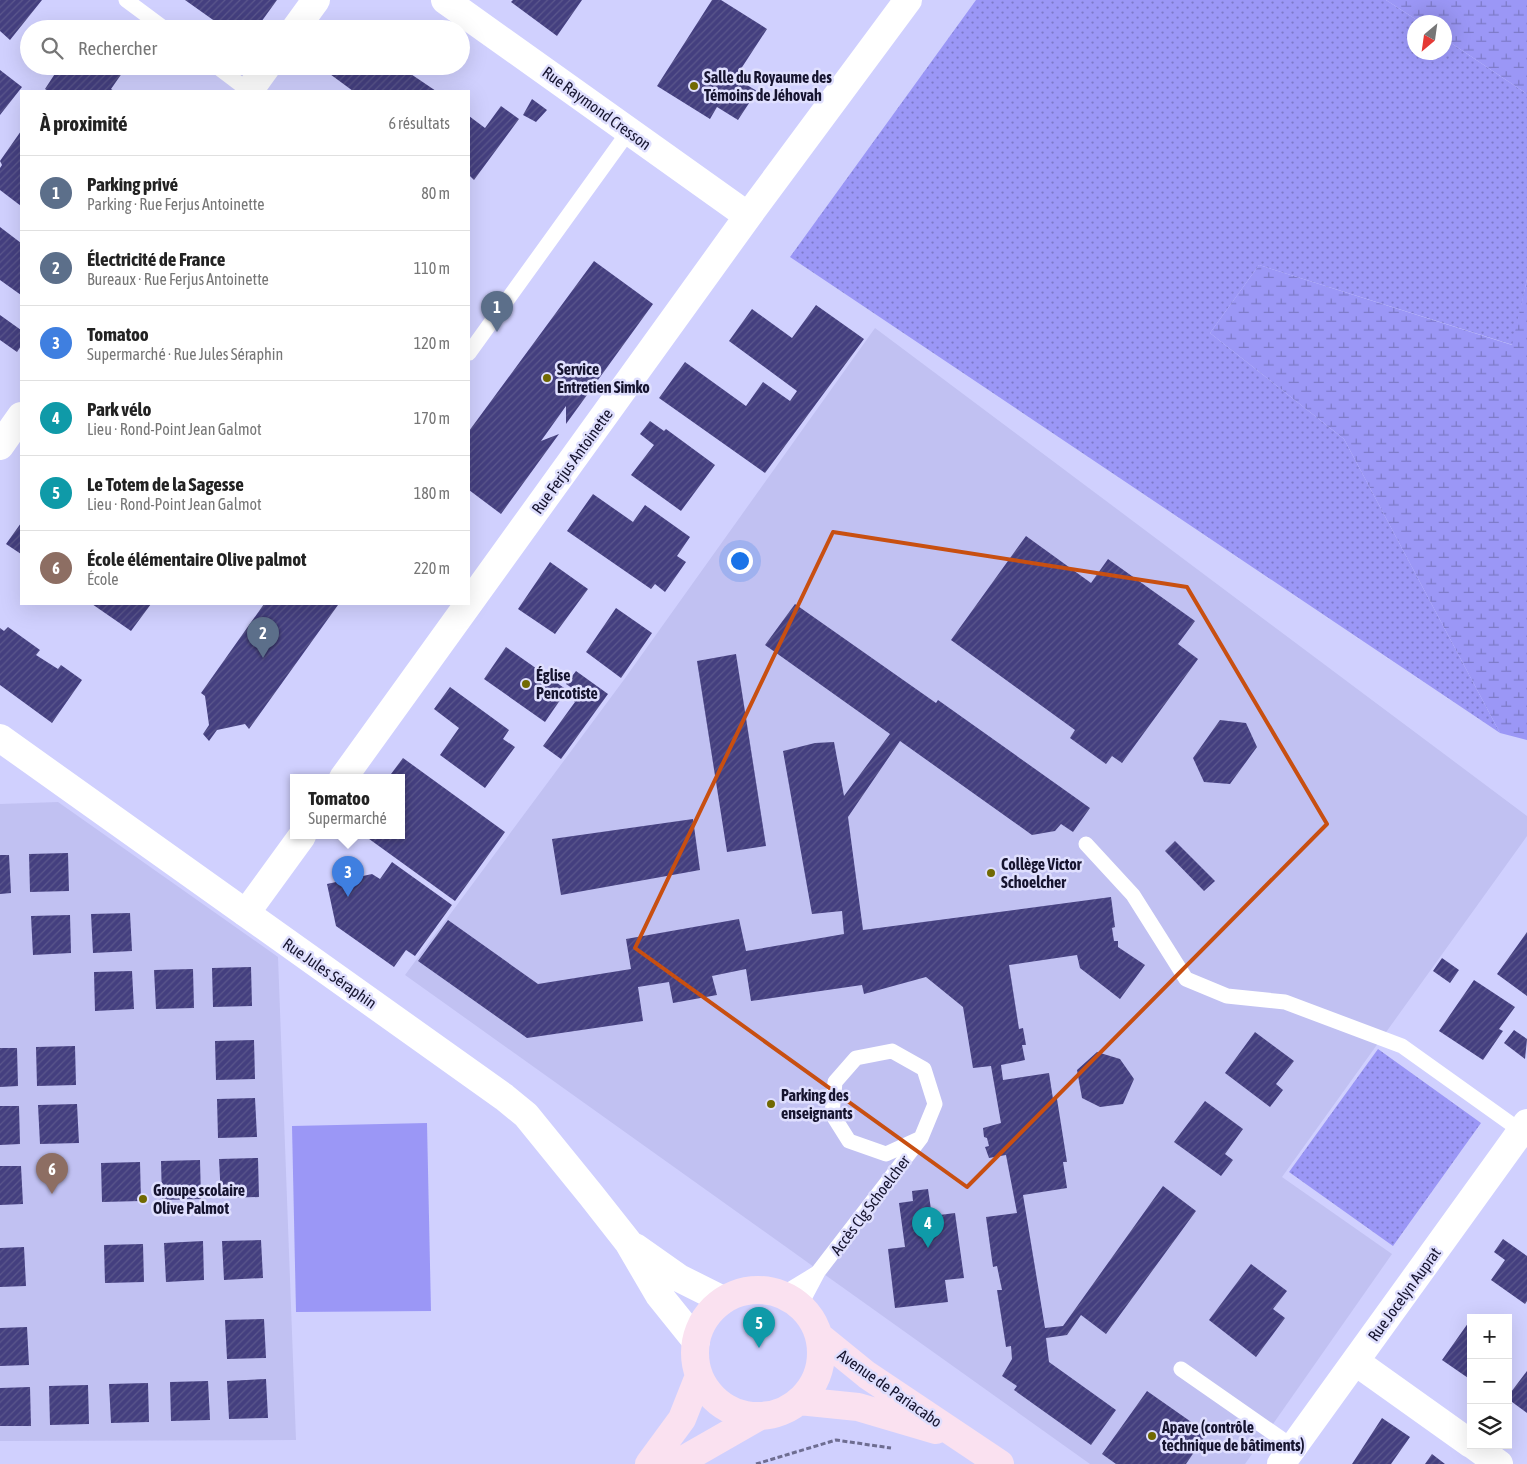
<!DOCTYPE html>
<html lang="fr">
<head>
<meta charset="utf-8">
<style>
  body { margin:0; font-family:"Asap Condensed",sans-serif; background:#f6f6f6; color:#222 }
  .controls { position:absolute; right:15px; bottom:15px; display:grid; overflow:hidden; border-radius:0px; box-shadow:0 5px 20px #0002 }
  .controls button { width:45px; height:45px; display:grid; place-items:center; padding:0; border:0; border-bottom:1px solid #e0e0e0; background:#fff; color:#222; font:25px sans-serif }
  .compass { position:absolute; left:1407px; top:15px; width:45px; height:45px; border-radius:50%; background:#fff; box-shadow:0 5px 20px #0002; rotate:209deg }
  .you { position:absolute; left:739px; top:560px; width:18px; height:18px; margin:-12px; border:4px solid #fff; border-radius:50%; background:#1a73e8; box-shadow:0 0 0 8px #1a73e833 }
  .badge { display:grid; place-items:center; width:32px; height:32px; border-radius:50%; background:#b45309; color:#fff; font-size:16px; font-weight:700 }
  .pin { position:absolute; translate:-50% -41px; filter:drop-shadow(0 1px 2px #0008) }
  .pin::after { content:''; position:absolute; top:26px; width:18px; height:15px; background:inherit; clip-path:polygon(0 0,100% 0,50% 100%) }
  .popup { position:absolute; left:290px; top:774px; width:115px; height:65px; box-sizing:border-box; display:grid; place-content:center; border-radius:0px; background:#fff; filter:drop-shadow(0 1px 4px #0005); font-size:16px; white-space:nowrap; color:#767676 }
  .popup b { font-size:19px; color:#222 }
  .popup::after { content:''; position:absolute; left:50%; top:100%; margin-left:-10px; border:10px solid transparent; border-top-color:#fff }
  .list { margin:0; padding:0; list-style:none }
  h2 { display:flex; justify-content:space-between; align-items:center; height:65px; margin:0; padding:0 20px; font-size:21px }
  h2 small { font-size:16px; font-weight:400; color:#767676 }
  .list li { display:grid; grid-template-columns:32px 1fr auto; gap:15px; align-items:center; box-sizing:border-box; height:75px; padding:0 20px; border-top:1px solid #e0e0e0 }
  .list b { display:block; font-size:19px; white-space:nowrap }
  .list p { margin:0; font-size:16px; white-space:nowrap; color:#767676 }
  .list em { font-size:16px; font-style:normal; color:#767676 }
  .icon { flex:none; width:28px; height:28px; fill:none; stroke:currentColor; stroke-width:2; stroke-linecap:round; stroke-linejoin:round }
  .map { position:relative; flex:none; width:1527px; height:1464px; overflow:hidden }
  .search { position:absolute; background:#fff; box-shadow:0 5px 20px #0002; left:20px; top:20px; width:450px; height:55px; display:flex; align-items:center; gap:12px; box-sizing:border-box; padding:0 18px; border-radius:28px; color:#767676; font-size:19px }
  .panel { position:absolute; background:#fff; box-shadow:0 5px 20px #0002; left:20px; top:90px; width:450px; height:515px; border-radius:0px }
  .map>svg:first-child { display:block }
  .built { fill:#c1c1f2 }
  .green { fill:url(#green-dots) }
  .wetland { fill:url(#wetland-marsh) }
  .pitch { fill:#9b97f6 }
  .building { fill:url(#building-hatch) }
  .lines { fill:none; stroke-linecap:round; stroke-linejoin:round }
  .path { stroke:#6e6d91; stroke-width:3; stroke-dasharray:5 2.5; stroke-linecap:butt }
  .service { stroke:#fff; stroke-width:15 }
  .minor { stroke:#fff; stroke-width:28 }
  .tertiary { stroke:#fff; stroke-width:28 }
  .secondary { stroke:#fae1f0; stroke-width:28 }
  .marked { fill:none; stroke:#c84f11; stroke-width:4; stroke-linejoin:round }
  .poi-dot { fill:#716902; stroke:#dfdffe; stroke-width:2 }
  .labels { text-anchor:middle; stroke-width:5; stroke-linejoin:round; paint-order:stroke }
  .poi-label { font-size:16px; font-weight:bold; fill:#16142f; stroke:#dfdffe; text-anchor:start }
  .street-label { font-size:16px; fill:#16142f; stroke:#dfdffe }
</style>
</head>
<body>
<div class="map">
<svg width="1527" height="1464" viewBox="0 0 1527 1464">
  <defs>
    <pattern id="green-dots" width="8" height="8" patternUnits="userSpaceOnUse" patternTransform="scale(1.25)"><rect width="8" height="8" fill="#9b97f6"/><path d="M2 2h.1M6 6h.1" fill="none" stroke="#7d7ac8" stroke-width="1.8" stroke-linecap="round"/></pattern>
    <pattern id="wetland-marsh" width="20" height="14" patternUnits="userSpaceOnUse" patternTransform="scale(1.25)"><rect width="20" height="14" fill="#9b97f6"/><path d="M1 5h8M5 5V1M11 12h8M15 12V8" fill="none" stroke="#7d7ac8"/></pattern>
    <pattern id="building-hatch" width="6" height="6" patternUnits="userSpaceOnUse" patternTransform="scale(1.25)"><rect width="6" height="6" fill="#443f7f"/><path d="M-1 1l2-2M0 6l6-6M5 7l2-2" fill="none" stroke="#5b578c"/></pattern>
  </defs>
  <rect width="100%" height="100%" fill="#d0d0fe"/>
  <!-- built -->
  <path class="built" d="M875,328L1527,816V836L1282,1177L1392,1254L1245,1464H1090L405,975L623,681Z
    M58,802L278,957L296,1440L0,1441V804Z"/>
  <!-- green -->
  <path class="green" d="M976,0H1386L1420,22H1414V52H1444L1445,39L1527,94V279L1513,345L1259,265L1210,333L1344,439L1500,733L790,257Z
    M1378,1049L1481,1123L1393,1246L1289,1172Z"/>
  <!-- wetland -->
  <path class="wetland" d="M1386,0H1527V94L1445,39L1444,22H1420Z
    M1259,265L1512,345L1527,279V740L1500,733L1344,439L1210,333Z"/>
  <!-- pitch -->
  <path class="pitch" d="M427,1123L431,1311L296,1312L292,1126Z"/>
  <!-- building -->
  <path class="building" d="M0,0H42L10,40L0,31Z
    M185,0H277L256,29H211L216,22Z
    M513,0H582L557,36L511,2Z
    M712,0H721L767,29L735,78L757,91L738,120L717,107L710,119L657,86Z
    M91,21L102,29H85Z
    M60,66H127L111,89L114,91H48L45,89Z
    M319,66H399L436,91H353Z
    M0,70L22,87L0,115Z
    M532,99L547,110L536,122L523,115Z
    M501,106L519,119L474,180L469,175V116L485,128Z
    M21,131V206L0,190V168L2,165L0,161Z
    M0,227L21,243V295L0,280Z
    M594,261L653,304L566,424V406L541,441L559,434L501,514L469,490V431Z
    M816,305L864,339L765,473L659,398L685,362L746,406L763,382L790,401L797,391L729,341L752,309L792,338Z
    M0,315L21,330V346L17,352L0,340Z
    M650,421L664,431L666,429L715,465L681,511L631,475L654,445L640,434Z
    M593,494L633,522L645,505L690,537L677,556L686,562L665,592L655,584L651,589L567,531Z
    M21,523V554L6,544Z
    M1026,536L1091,583L1108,559L1195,621L1178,644L1198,659L1122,763L1112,756L1106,764L1070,738L1075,730L951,640Z
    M550,562L588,589L555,634L518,609Z
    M92,604H151L131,631Z
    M264,604L338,605L249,729L245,724L217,730L209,741L203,734L209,725L205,696L201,693Z
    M795,604L936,703L938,700L1090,808L1073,832L1061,824L1055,831L1032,835L900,741L848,817L863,930L1111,897L1115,927L1112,928L1114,941H1118V947L1145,965L1120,999L1080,968L1077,955L1009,965L1019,1029L1023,1028L1026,1045H1022L1025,1060L1001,1065L1003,1080L1049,1073L1053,1099H1057L1067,1162H1063L1067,1188L1023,1195L1045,1328L1063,1326L1163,1186L1196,1211L1106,1334L1081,1315L1067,1335L1046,1338L1049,1362L1116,1410L1091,1445L1014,1390L1017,1386L1002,1376L1012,1359L1011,1346L1006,1347L997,1290H1002L997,1266L993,1267L986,1217L1017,1213L1006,1155L989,1158L985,1147L989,1146L987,1138L984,1137L983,1128L1001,1123L991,1066L973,1068L963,1007L926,977L864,994L862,985L751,1001L746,969L712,976L717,995L673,1003L669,982L638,987L643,1021L527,1038L418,961L448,920L538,984L631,969L626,939L739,919L746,951L844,934L842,911L812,914L783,751L815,743L834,742L844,796L890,734L765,645Z
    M616,608L652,633L621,678L586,652Z
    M8,627L40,650L36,655L58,669L61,665L82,680L52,723L0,685V628L4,631Z
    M506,647L567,690L545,722L484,679Z
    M736,654L766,846L727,852L697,661Z
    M576,671L608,694L561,759L543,746L575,702L566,695L572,688L566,684Z
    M450,687L509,730L503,739L515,747L485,788L440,755L459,728L434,709Z
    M1220,720L1246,723L1257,747L1230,784L1204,782L1193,758Z
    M403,758L505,832L455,901L365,836H402V778H388Z
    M693,819L700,870L561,895L552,839Z
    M1175,841L1215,881L1204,891L1165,851Z
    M68,853L69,891L30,892L29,854Z
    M0,855H9L11,893L0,894Z
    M392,862L452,905L415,956L406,950L394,967L336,926L327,884L372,874L380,879Z
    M130,913L132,951L93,953L91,914Z
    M70,915L71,953L33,955L31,916Z
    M1527,932V996L1497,974Z
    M1442,958L1459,970L1450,983L1433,971Z
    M251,967L252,1006L213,1007L212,968Z
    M193,969L194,1008L156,1009L154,970Z
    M132,971L134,1009L95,1011L94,972Z
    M1474,980L1515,1007L1499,1029L1503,1031L1483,1060L1439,1031Z
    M1514,1030L1527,1039L1525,1059L1504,1043Z
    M1255,1032L1294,1061L1276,1084L1283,1090L1270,1107L1225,1073Z
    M254,1040L255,1079L216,1080L215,1041Z
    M75,1046L76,1085L37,1086L36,1047Z
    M0,1048H17L18,1086L0,1087Z
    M1097,1052L1120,1059L1134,1079L1123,1104L1100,1107L1082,1098L1077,1070Z
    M255,1098L257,1137L218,1138L217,1099Z
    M1205,1101L1243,1129L1225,1154L1233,1160L1221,1176L1174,1142Z
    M77,1104L79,1143L40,1144L38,1105Z
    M0,1106H19L20,1144L0,1145Z
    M258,1158L259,1197L221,1198L219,1159Z
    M200,1160L201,1199L162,1200L161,1161Z
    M140,1162L141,1201L102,1202L101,1163Z
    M0,1166H21L23,1204L0,1205Z
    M928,1189L932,1216L955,1213L964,1278L945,1280L948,1302L895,1308L888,1249L905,1247L899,1203L913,1201L912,1191Z
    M1503,1239L1527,1256V1301L1525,1304L1491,1280L1505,1260L1494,1252Z
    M261,1240L263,1278L224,1280L222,1241Z
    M203,1241L204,1280L166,1282L164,1243Z
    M143,1244L144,1282L105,1283L104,1245Z
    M24,1247L26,1286L0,1287V1248Z
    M1251,1264L1287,1291L1273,1309L1285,1318L1256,1357L1209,1320Z
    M264,1319L266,1358L227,1359L225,1320Z
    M1471,1319V1380L1442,1360Z
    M27,1327L29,1365L0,1366V1328Z
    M1527,1371V1413L1508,1399V1396Z
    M266,1379L268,1418L229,1419L227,1381Z
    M208,1381L210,1420L171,1421L170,1382Z
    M148,1383L149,1422L111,1423L109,1384Z
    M88,1385L89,1424L50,1425L49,1386Z
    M30,1387L31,1426H0V1388Z
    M1147,1391L1207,1433L1186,1464H1116L1102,1454Z
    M1382,1418L1410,1437L1391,1464H1352Z
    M1432,1454L1445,1464H1425Z"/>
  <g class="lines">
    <!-- path -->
    <path class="path" d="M756,1464L836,1440L891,1448"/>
    <!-- service -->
    <path class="service" d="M126,0L165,29
      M216,66L249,91
      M469,353L629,131
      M1086,844L1133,895L1186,979L1227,996L1285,1002L1402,1046L1521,1131
      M781,1295L817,1273
      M800,1306L818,1272L921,1138L935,1104L924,1069L892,1051L856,1058L835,1082L832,1114L849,1141L886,1154L921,1138
      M1181,1369L1293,1447"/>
    <!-- minor -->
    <path class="minor" d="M445,0L748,216
      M295,29L316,0
      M249,91L267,66
      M0,446L21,416
      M343,778L748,216L908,0
      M246,913L302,836
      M1356,1362L1471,1444
      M1473,1445L1499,1464
      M1281,1464L1527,1123"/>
    <!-- tertiary -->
    <path class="tertiary" d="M0,738L504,1097L526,1115L591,1195L628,1242L659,1295L696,1341
      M635,1247L679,1278L723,1300"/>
    <!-- secondary -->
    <path class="secondary" d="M695 1353a63 63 0 1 1 126 0a63 63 0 1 1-126 0Z
      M819,1336L867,1375L1000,1464
      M799,1401L858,1407L936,1430
      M649,1464L682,1419L699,1376
      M676,1464L760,1416"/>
  </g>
  <!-- marked area -->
  <path class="marked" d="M833,532L1187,587L1327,824L967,1187L635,948Z"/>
  <!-- markers -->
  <g class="poi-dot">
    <circle cx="694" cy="86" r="5"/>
    <circle cx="547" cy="378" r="5"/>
    <circle cx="526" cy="684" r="5"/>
    <circle cx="991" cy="873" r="5"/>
    <circle cx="771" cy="1104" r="5"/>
    <circle cx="143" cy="1199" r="5"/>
    <circle cx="1152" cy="1436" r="5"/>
  </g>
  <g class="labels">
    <!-- poi labels -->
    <g class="poi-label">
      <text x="704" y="83">Salle du Royaume des<tspan x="704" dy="18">Témoins de Jéhovah</tspan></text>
      <text x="557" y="375">Service<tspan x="557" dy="18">Entretien Simko</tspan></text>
      <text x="536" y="681">Église<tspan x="536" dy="18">Pencotiste</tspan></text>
      <text x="1001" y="870">Collège Victor<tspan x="1001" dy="18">Schoelcher</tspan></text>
      <text x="781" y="1101">Parking des<tspan x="781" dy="18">enseignants</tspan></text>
      <text x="153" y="1196">Groupe scolaire<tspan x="153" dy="18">Olive Palmot</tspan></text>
      <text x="1162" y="1433">Apave (contrôle<tspan x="1162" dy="18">technique de bâtiments)</tspan></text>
    </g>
    <!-- street labels -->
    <g class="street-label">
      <text transform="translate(597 108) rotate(36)" y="6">Rue Raymond Cresson</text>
      <text transform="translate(572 461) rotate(-54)" y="6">Rue Ferjus Antoinette</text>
      <text transform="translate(330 973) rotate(35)" y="6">Rue Jules Séraphin</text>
      <text transform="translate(870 1205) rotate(-53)" y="6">Accès Clg Schoelcher</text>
      <text transform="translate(1404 1294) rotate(-54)" y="6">Rue Jocelyn Auprat</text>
      <text transform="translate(890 1388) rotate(35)" y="6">Avenue de Pariacabo</text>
    </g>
  </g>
</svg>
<div class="controls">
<button>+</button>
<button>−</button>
<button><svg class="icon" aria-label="layers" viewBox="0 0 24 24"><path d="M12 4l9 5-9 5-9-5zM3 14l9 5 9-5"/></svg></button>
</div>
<svg class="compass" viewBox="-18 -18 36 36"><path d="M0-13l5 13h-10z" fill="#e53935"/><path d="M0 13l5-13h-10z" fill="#767676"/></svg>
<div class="you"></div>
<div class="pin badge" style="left:497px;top:332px;background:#5c6f8a">1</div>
<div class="pin badge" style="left:263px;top:658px;background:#5c6f8a">2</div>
<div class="pin badge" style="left:348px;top:897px;background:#3f7fe0">3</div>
<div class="popup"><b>Tomatoo</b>Supermarché</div>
<div class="pin badge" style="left:928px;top:1248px;background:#0f9aa8">4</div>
<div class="pin badge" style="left:759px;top:1348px;background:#0f9aa8">5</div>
<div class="pin badge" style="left:52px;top:1194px;background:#8d6e63">6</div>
<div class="search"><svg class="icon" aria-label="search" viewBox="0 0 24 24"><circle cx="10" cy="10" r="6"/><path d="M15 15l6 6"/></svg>Rechercher</div>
<section class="panel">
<h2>À proximité<small>6 résultats</small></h2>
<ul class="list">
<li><span class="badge" style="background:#5c6f8a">1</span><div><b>Parking privé</b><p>Parking · Rue Ferjus Antoinette</p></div><em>80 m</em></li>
<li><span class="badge" style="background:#5c6f8a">2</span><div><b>Électricité de France</b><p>Bureaux · Rue Ferjus Antoinette</p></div><em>110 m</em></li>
<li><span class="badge" style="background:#3f7fe0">3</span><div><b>Tomatoo</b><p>Supermarché · Rue Jules Séraphin</p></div><em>120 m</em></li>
<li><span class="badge" style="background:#0f9aa8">4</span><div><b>Park vélo</b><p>Lieu · Rond-Point Jean Galmot</p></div><em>170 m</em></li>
<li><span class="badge" style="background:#0f9aa8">5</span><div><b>Le Totem de la Sagesse</b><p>Lieu · Rond-Point Jean Galmot</p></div><em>180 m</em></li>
<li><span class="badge" style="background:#8d6e63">6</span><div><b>École élémentaire Olive palmot</b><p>École</p></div><em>220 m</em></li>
</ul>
</section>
</div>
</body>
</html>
